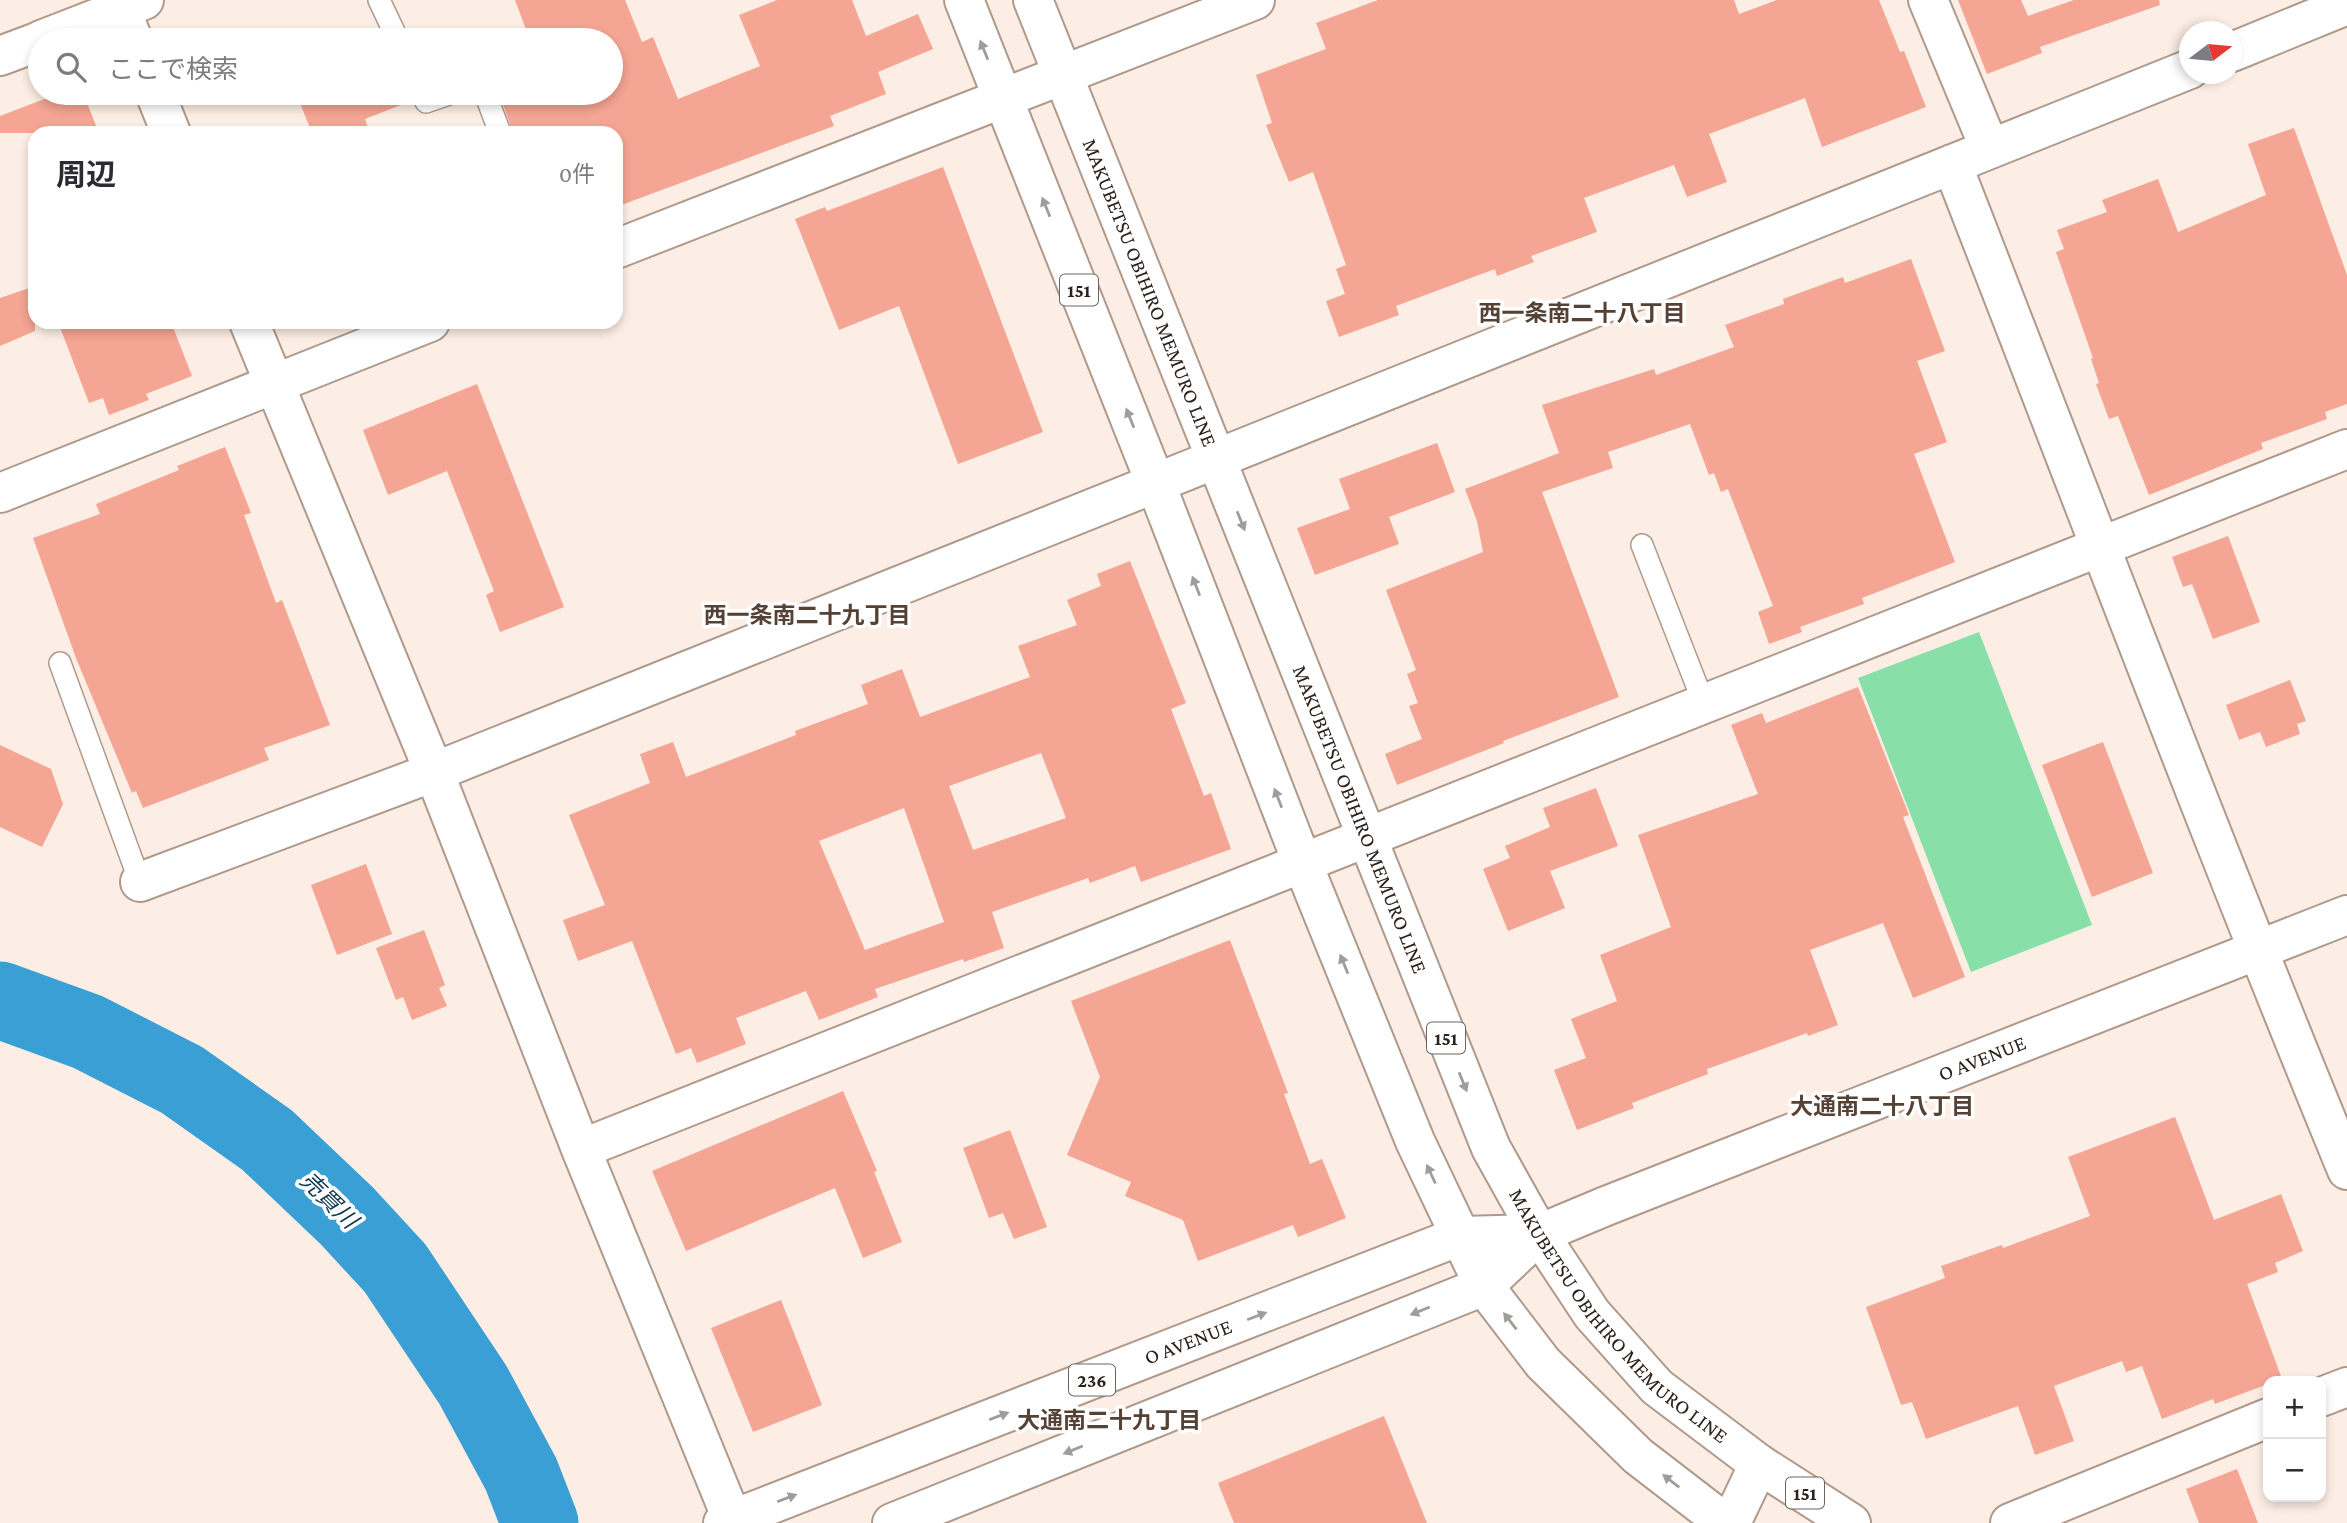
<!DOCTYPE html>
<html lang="ja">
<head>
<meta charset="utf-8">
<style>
  body { margin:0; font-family:"Crimson Pro","Noto Sans JP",serif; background:#f7f7f7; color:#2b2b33 }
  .controls { position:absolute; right:21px; bottom:21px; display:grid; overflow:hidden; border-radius:14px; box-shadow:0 4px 10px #0003 }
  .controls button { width:63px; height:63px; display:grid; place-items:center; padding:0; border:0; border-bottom:2px solid #e1e1e2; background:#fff; color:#2b2b33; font:35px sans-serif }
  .compass { position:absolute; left:2179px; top:21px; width:63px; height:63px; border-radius:50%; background:#fff; box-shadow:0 4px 10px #0003; rotate:74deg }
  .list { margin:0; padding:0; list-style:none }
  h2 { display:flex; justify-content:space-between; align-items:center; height:91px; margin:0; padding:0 28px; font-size:30px }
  h2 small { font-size:23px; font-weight:400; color:#7c7c81 }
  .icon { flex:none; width:38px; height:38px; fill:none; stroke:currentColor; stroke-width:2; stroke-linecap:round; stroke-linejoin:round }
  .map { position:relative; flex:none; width:2347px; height:1523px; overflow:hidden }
  .search { position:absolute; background:#fff; box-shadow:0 4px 10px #0003; left:28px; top:28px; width:595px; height:77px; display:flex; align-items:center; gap:18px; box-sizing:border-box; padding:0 24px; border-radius:38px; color:#7c7c81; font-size:26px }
  .panel { position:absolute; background:#fff; box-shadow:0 4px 10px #0003; left:28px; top:126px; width:595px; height:203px; border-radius:21px }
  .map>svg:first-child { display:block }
  .green { fill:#89dfa8 }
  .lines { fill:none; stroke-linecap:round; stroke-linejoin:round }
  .river { stroke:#399fd5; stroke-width:77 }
  .building { fill:#f4a594; fill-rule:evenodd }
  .lane-casing { stroke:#af998a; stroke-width:24 }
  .street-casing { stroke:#af998a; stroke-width:42 }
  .secondary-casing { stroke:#af998a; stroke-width:42 }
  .primary-casing { stroke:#af998a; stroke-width:42 }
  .highway-casing { stroke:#af998a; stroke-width:42 }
  .lane { stroke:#fff; stroke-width:21 }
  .street { stroke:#fff; stroke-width:38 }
  .secondary { stroke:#fff; stroke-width:38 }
  .primary { stroke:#fff; stroke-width:38 }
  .highway { stroke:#fff; stroke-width:38 }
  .oneway { fill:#a09c99 }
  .labels { text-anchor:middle; stroke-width:7; stroke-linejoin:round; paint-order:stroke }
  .shield { fill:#fff; stroke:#6b6460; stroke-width:2 }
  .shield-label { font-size:19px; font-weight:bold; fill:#2b221c }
  .street-label { font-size:21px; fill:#2b221c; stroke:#fff }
  .neighbourhood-label { font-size:23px; font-weight:bold; fill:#554235; stroke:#fff }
  .water-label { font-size:23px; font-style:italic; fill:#0f3950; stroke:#fff }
</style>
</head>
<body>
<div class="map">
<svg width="2347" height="1523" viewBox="0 0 2347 1523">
  <rect width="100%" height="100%" fill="#fceee4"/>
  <!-- green -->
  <path class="green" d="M1979,632L2092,925L1971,972L1858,678Z"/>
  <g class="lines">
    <!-- river -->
    <path class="river" d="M0,1000L88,1032L182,1080L267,1140L347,1216L395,1268L473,1385L521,1474L540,1523"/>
  </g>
  <!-- building -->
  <path class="building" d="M515,0H625L642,42L653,37L678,99L760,66L739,15L777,0H852L866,36L918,14L933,49L878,72L886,94L830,116L834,126L616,207V133H513L499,93H611V40H530Z
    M1378,0H1734L1739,14L1777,0H1879L1900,52L1904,51L1926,107L1822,147L1805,98L1709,134L1727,182L1687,197L1674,165L1584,198L1597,232L1531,256L1534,262L1497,276L1495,269L1396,306L1399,315L1339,337L1326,301L1345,294L1336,269L1346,265L1313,172L1289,182L1266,125L1272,123L1256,75L1326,49L1316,23Z
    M1958,0H2021L2028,16L2074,0H2159L2160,5L2040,47L2042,53L1987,74Z
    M60,93H83L99,133H0V116Z
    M296,93H409L411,101L365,119L370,133H312Z
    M2294,128L2347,275V404L2325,412L2327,419L2261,443L2263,449L2149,495L2118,416L2109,419L2096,384L2099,383L2091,359L2093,358L2056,252L2064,249L2057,230L2107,212L2102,200L2158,179L2178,232L2266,195L2248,144Z
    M943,167L1043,432L958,464L899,306L839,330L795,219L825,207L827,211Z
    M1911,259L1945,351L1917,361L1947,442L1914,454L1955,562L1862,598L1864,604L1800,627L1802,632L1769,644L1758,612L1773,606L1728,489L1721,492L1714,473L1709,475L1690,424L1608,452L1613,468L1542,492L1619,697L1503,741L1504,743L1397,785L1385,754L1422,739L1409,706L1418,703L1407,674L1416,670L1386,590L1483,552L1477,521L1465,489L1559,453L1542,405L1654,369L1656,375L1734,347L1725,325L1784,304L1783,299L1843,277L1845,283Z
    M35,286V331L0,346V298Z
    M58,322H171L192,376L146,394L149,400L109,415L103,398L89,403Z
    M477,384L564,607L500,632L486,595L494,591L447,471L388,495L363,430Z
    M1437,443L1455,492L1389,517L1399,544L1315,575L1297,528L1350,509L1339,479Z
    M225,447L251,513L244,515L276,603L282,600L330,725L264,748L269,760L143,808L136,791L132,793L76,658L33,538L100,514L96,504L179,470L177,466Z
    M2228,536L2260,622L2213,639L2192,584L2183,587L2172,557Z
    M1130,561L1186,703L1171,709L1204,796L1211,793L1231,849L1141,882L1135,866L1090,883L1088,878L992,912L1004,948L964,962L963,959L875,989L878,997L819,1020L806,991L736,1018L746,1044L697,1063L691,1048L676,1054L632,941L578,961L563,920L605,905L569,815L650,783L640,754L673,742L686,777L796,735L795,731L868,704L861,685L902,669L920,717L1030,677L1018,646L1077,625L1067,600L1101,586L1097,574ZM1041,753L1066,818L973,850L949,786ZM904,808L944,922L865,950L819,841Z
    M2290,680L2306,721L2297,724L2300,734L2266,747L2260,732L2239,740L2226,705Z
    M1858,687L1909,815L1903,817L1965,977L1913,998L1883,923L1810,950L1838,1025L1808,1036L1807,1033L1707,1069L1708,1074L1632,1103L1634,1108L1577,1130L1554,1070L1586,1058L1571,1019L1617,1001L1600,955L1671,927L1638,835L1758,794L1731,725L1762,713L1766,723Z
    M2103,742L2153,873L2092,897L2042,765Z
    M0,745L51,769L63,804L42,847L0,827Z
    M1596,788L1618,846L1550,871L1565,908L1508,931L1483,869L1510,858L1505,846L1550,827L1543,808Z
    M366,864L392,934L337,955L311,885Z
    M424,930L445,985L439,988L447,1006L412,1020L403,997L396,1000L376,948Z
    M1230,940L1288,1093L1284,1094L1310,1164L1322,1159L1346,1218L1298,1237L1293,1225L1198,1261L1183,1220L1125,1196L1131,1182L1067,1155L1100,1077L1071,1001Z
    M843,1091L877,1171L874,1172L902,1242L863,1258L835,1188L686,1251L652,1171Z
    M2175,1117L2214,1220L2281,1194L2303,1251L2275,1263L2278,1272L2247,1284L2282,1379L2268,1381V1384L2215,1404L2213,1399L2162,1419L2142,1366L2126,1372L2122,1361L2054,1386L2074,1441L2035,1455L2018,1406L1926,1439L1912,1402L1901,1405L1866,1307L1945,1278L1941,1266L2002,1245L2003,1248L2090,1216L2068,1157Z
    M1010,1130L1047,1227L1014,1239L1003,1213L989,1218L963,1148Z
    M781,1300L822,1405L753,1432L711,1328Z
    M1384,1416L1427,1523H1234L1218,1483Z
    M2237,1469L2258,1523H2199L2186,1489Z"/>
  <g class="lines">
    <defs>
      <path id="lane" d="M379,0L398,40
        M422,93L426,102L452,93
        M485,93L500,133
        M1642,545L1704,704
        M60,663L140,882"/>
      <path id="street" d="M117,0L133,40
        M1928,0L1990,149
        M2232,52L2347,5
        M155,93L171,133
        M1952,164C2083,500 2210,837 2347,1170
        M616,249L1255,0
        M249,322L434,772L581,1149L732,1519
        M0,493L430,322
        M140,882L434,772L2190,69
        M581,1149L2347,449
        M2321,1397L2347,1387
        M1731,1523L1759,1464
        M2010,1523L2268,1418"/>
      <path id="secondary" d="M41,40L144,0
        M0,56L40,41"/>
      <g id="primary">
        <path d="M964,0L1155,482L1302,862L1415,1141L1484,1286L1543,1363L1638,1456L1725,1523"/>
        <path id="s1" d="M1033,0L1491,1148L1539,1234L1592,1314L1657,1387L1759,1464L1851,1523"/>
      </g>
      <g id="highway">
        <path id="s2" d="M723,1523L1460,1236L1539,1234"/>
        <path id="s3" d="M892,1523L1484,1286L1539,1234L1606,1206L2347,915"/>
      </g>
    </defs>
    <!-- lane casing -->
    <use href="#lane" class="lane-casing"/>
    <!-- street casing -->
    <use href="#street" class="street-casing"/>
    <!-- secondary casing -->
    <use href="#secondary" class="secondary-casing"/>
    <!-- primary casing -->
    <use href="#primary" class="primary-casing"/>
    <!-- highway casing -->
    <use href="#highway" class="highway-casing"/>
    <!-- lane -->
    <use href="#lane" class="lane"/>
    <!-- street -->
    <use href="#street" class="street"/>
    <!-- secondary -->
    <use href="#secondary" class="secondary"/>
    <!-- primary -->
    <use href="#primary" class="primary"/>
    <!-- highway -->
    <use href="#highway" class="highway"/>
  </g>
  <!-- one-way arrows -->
  <defs><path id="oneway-solid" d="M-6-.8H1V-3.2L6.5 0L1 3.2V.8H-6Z" transform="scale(1.75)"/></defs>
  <g class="oneway">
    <use href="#oneway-solid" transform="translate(984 50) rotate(-112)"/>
    <use href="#oneway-solid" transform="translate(1046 207) rotate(-112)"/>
    <use href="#oneway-solid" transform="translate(1130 418) rotate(-112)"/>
    <use href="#oneway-solid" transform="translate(1241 521) rotate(68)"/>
    <use href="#oneway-solid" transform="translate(1196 586) rotate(-111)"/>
    <use href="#oneway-solid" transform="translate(1278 798) rotate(-111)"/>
    <use href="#oneway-solid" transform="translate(1344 964) rotate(-112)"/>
    <use href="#oneway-solid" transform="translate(1463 1082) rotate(68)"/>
    <use href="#oneway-solid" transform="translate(1431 1174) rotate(-115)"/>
    <use href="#oneway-solid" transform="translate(1420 1311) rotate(158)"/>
    <use href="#oneway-solid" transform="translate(1257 1316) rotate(-21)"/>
    <use href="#oneway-solid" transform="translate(1510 1321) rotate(-128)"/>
    <use href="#oneway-solid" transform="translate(999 1416) rotate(-21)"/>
    <use href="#oneway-solid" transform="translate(1073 1450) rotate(158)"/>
    <use href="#oneway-solid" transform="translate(1671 1481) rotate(-142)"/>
    <use href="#oneway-solid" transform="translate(787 1498) rotate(-21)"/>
  </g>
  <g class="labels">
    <!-- shield labels -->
    <g class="shield">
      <rect x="1060" y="274.5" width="38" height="31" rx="5"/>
      <rect x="1427" y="1022.5" width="38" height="31" rx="5"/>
      <rect x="1069" y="1364.5" width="46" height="31" rx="5"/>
      <rect x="1786" y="1477.5" width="38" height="31" rx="5"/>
    </g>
    <g class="shield-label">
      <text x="1079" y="297">151</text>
      <text x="1446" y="1045">151</text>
      <text x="1092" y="1387">236</text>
      <text x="1805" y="1500">151</text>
    </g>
    <!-- street labels -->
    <g class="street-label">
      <text dy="7" stroke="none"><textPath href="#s1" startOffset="315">MAKUBETSU OBIHIRO MEMURO LINE</textPath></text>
      <text dy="7" stroke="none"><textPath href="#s1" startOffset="882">MAKUBETSU OBIHIRO MEMURO LINE</textPath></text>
      <text dy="7" stroke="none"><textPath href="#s3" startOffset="1190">O AVENUE</textPath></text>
      <text dy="7" stroke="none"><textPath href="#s1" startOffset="1449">MAKUBETSU OBIHIRO MEMURO LINE</textPath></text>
      <text dy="7" stroke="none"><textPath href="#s2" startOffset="499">O AVENUE</textPath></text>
    </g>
    <!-- neighbourhood labels -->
    <g class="neighbourhood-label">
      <text x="1582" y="321">西一条南二十八丁目</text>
      <text x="807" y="623">西一条南二十九丁目</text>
      <text x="1882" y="1114">大通南二十八丁目</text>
      <text x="1109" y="1428">大通南二十九丁目</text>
    </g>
    <!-- water labels -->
    <g class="water-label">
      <text transform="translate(329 1200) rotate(44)" y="8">売買川</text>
    </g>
  </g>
</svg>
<div class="controls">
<button>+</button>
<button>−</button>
</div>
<svg class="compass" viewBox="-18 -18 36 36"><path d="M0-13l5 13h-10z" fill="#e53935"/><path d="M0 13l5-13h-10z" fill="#7c7c81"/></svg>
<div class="search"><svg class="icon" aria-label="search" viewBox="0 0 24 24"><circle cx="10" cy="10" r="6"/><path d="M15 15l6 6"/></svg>ここで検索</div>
<section class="panel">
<h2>周辺<small>0件</small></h2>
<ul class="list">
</ul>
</section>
</div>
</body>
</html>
